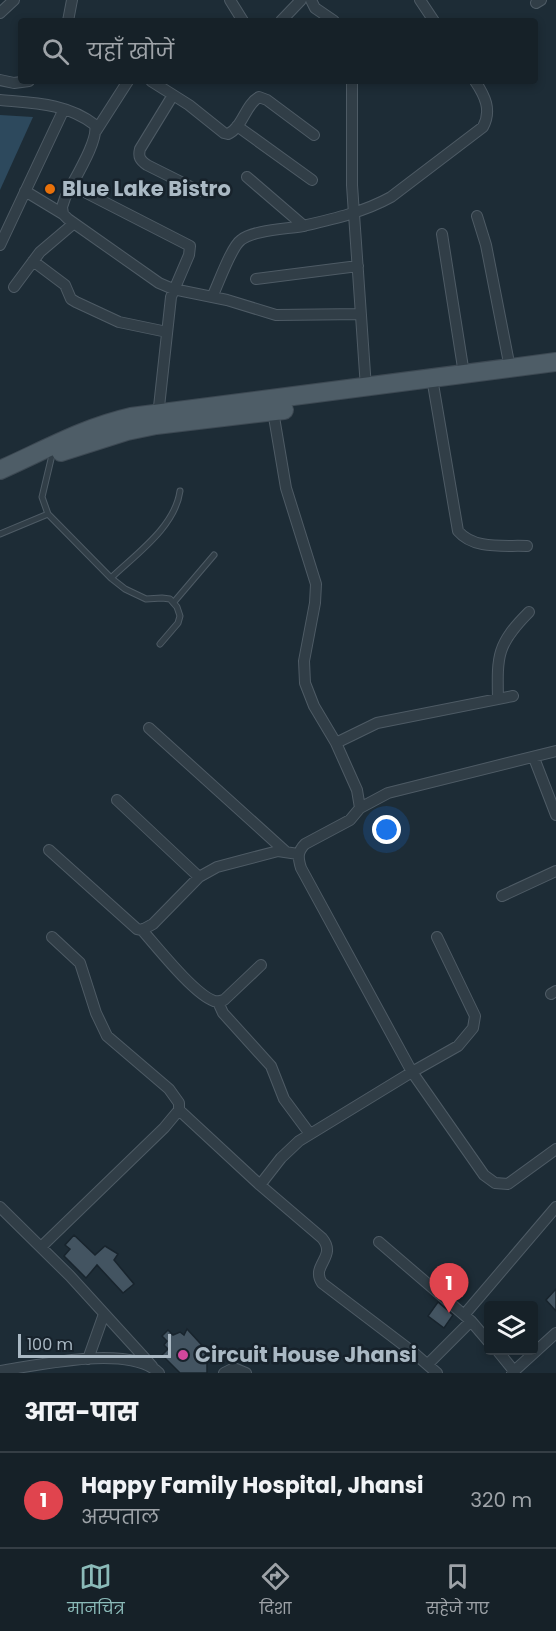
<!DOCTYPE html>
<html lang="hi">
<head>
<meta charset="utf-8">
<style>
  body { margin:0; font-family:Poppins,"Noto Sans Devanagari",sans-serif; background:#232e34; color:#f1f3f6 }
  .controls { position:absolute; right:18px; bottom:18px; display:grid; overflow:hidden; border-radius:6px; box-shadow:0 3px 9px #0003 }
  .controls button { width:54px; height:54px; display:grid; place-items:center; padding:0; border:0; border-bottom:2px solid #353e45; background:#162128; color:#f1f3f6; font:30px sans-serif }
  .scale { position:absolute; left:18px; bottom:15px; width:153px; box-sizing:border-box; padding-left:6px; border:3px solid #aab9c4; border-top:0; font-size:16px; line-height:21px; white-space:nowrap; color:#aab9c4; -webkit-text-stroke:4px #17222b; paint-order:stroke }
  .you { position:absolute; left:387px; top:830px; width:21px; height:21px; margin:-15px; border:4px solid #fff; border-radius:50%; background:#1a73e8; box-shadow:0 0 0 9px #1a73e833 }
  .badge { display:grid; place-items:center; width:39px; height:39px; border-radius:50%; background:#8bbbb9; color:#fff; font-size:20px; font-weight:700 }
  .pin { position:absolute; translate:-50% -50px; filter:drop-shadow(0 2px 3px #0008) }
  .pin::after { content:''; position:absolute; top:32px; width:21px; height:18px; background:inherit; clip-path:polygon(0 0,100% 0,50% 100%) }
  .list { margin:0; padding:0; list-style:none }
  h2 { display:flex; justify-content:space-between; align-items:center; height:78px; margin:0; padding:0 24px; font-size:26px }
  h2 small { font-size:20px; font-weight:400; color:#9ea3a8 }
  .list li { display:grid; grid-template-columns:39px 1fr auto; gap:18px; align-items:center; box-sizing:border-box; height:96px; padding:0 24px; border-top:2px solid #353e45 }
  .list b { display:block; font-size:22px; white-space:nowrap }
  .list p { margin:0; font-size:20px; white-space:nowrap; color:#9ea3a8 }
  .list em { font-size:20px; font-style:normal; color:#9ea3a8 }
  .icon { flex:none; width:33px; height:33px; fill:none; stroke:currentColor; stroke-width:2; stroke-linecap:round; stroke-linejoin:round }
  .map { position:relative; flex:none; width:556px; height:1373px; overflow:hidden }
  .search { position:absolute; background:#162128; box-shadow:0 3px 9px #0003; left:18px; right:18px; top:18px; height:66px; display:flex; align-items:center; gap:15px; box-sizing:border-box; padding:0 21px; border-radius:6px; color:#9ea3a8; font-size:22px }
  .sheet { height:174px; background:#162128 }
  nav { display:flex; justify-content:space-around; align-items:center; box-sizing:border-box; height:84px; border-top:2px solid #353e45; background:#162128; font-size:16px; color:#9ea3a8 }
  nav a { display:grid; justify-items:center; gap:3px }
  nav .on { color:#8bbbb9 }
  .map>svg:first-child { display:block }
  .water { fill:#2d495d }
  .building { fill:#435461; stroke:#18242d; stroke-width:1.5 }
  .lines { fill:none; stroke-linecap:round; stroke-linejoin:round }
  .lane-casing { stroke:#4e5b65; stroke-width:7 }
  .street-casing { stroke:#4e5b65; stroke-width:12 }
  .primary-casing { stroke:#3d4953; stroke-width:20 }
  .lane { stroke:#313e47; stroke-width:5 }
  .street { stroke:#313e47; stroke-width:10 }
  .primary { stroke:#4e5d67; stroke-width:18 }
  .food-dot { fill:#e8710a; stroke:#17222b; stroke-width:2 }
  .hotel-dot { fill:#d1479c; stroke:#17222b; stroke-width:2 }
  .labels { text-anchor:middle; stroke-width:5; stroke-linejoin:round; paint-order:stroke }
  .poi-label { font-size:21px; font-weight:bold; fill:#aab9c4; stroke:#17222b; text-anchor:start }
</style>
</head>
<body>
<div class="map">
<svg width="556" height="1373" viewBox="0 0 556 1373">
  <rect width="100%" height="100%" fill="#1d2c36"/>
  <!-- water -->
  <path class="water" d="M0,115L33,117L0,190Z"/>
  <!-- building -->
  <path class="building" d="M74,1235L95,1255L105,1246L118,1254L114,1260L134,1284L123,1293L97,1265L86,1278L64,1256L70,1249L65,1245Z
    M556,1289V1311L546,1300Z
    M438,1302L453,1315L444,1328L428,1316Z
    M187,1329L210,1354L207,1357V1373H180L162,1355L168,1349L164,1345L167,1341L162,1336L168,1330L173,1335L180,1332L184,1335Z"/>
  <g class="lines">
    <defs>
      <path id="lane" d="M52,455L42,497L48,514L111,578L125,589L146,599L162,598L170,599L177,607L180,616L178,623L160,644
        M0,534L48,514
        M111,578C136,554 175,527 180,491
        M174,602L214,555"/>
      <path id="street" d="M230,0L243,21
        M311,0L315,8L334,21
        M420,0L434,21
        M536,3L541,0
        M0,13L14,0
        M68,21L72,0
        M281,21L301,0
        M0,80L14,83L29,81
        M151,81L189,105L224,133L228,134C243,127 245,105 259,97L267,100L314,135
        M352,81V185L366,388
        M173,95L140,149C138,157 140,160 147,165L199,191
        M0,100C33,103 67,103 95,125C99,141 73,181 65,198L62,207L63,214L68,219L159,283L173,289L227,300L276,315L361,314
        M237,126L312,180
        M96,131L128,81
        M247,177L304,226
        M71,185L190,246L189,255L171,297L158,416
        M25,191L63,214
        M477,216L486,245L510,368
        M442,234L464,374
        M0,245L64,109
        M33,261L65,285L71,299L76,302L119,322L167,332
        M256,279L358,266
        M14,287L40,252L73,224
        M212,297C218,285 231,247 241,240C253,230 287,229 303,226C333,219 364,212 391,197L483,127C492,110 485,96 475,81
        M432,378L458,531C474,550 504,545 527,546
        M273,411L286,488L316,584L315,603L304,661L305,683L314,706L336,743L357,790L360,808L350,820L305,844C297,852 298,858 301,868L412,1072L484,1175L495,1183L508,1184L556,1149
        M498,699C497,655 497,644 529,612
        M149,728L285,851
        M336,743L377,723L513,696
        M534,758L556,815
        M117,800L199,877
        M360,808L388,793L556,751
        M49,850L137,929L142,930L153,924L199,877L217,867L278,851L298,854
        M502,896L556,871
        M142,930C157,947 194,994 214,1001C219,1002 219,1001 224,1000L261,965
        M551,994L556,991
        M218,1002L223,1013L271,1066L284,1099L310,1134
        M179,1110L260,1185L322,1238C338,1257 310,1265 322,1283L414,1353L437,1373
        M260,1185L281,1158L299,1141L412,1072L458,1046L473,1028L475,1016L437,937
        M0,1207L70,1276L152,1366
        M379,1242L471,1321L428,1364
        M41,1247L164,1128L179,1110V1103L169,1089L107,1036L96,1013L80,963L52,937
        M464,1315L556,1207
        M471,1321L488,1341
        M497,1350L514,1371
        M88,1359L104,1314
        M0,1371C39,1365 129,1344 159,1373
        M224,1373L234,1368L246,1373
        M512,1373L556,1333"/>
      <path id="primary" d="M61,452L127,431L156,425L284,410
        M0,470C45,450 83,428 131,417L556,362"/>
    </defs>
    <!-- lane casing -->
    <use href="#lane" class="lane-casing"/>
    <!-- street casing -->
    <use href="#street" class="street-casing"/>
    <!-- primary casing -->
    <use href="#primary" class="primary-casing"/>
    <!-- lane -->
    <use href="#lane" class="lane"/>
    <!-- street -->
    <use href="#street" class="street"/>
    <!-- primary -->
    <use href="#primary" class="primary"/>
  </g>
  <!-- markers -->
  <circle class="food-dot" cx="50" cy="189" r="6"/>
  <circle class="hotel-dot" cx="183" cy="1355" r="6"/>
  <g class="labels">
    <!-- poi labels -->
    <g class="poi-label">
      <text x="62" y="196">Blue Lake Bistro</text>
      <text x="195" y="1362">Circuit House Jhansi</text>
    </g>
  </g>
</svg>
<div class="controls">
<button><svg class="icon" aria-label="layers" viewBox="0 0 24 24"><path d="M12 4l9 5-9 5-9-5zM3 14l9 5 9-5"/></svg></button>
</div>
<div class="scale">100 m</div>
<div class="you"></div>
<div class="pin badge" style="left:449px;top:1313px;background:#e0444e">1</div>
<div class="search"><svg class="icon" aria-label="search" viewBox="0 0 24 24"><circle cx="10" cy="10" r="6"/><path d="M15 15l6 6"/></svg>यहाँ खोजें</div>
</div>
<section class="sheet">
<h2>आस-पास<small></small></h2>
<ul class="list">
<li><span class="badge" style="background:#e0444e">1</span><div><b>Happy Family Hospital, Jhansi</b><p>अस्पताल</p></div><em>320 m</em></li>
</ul>
</section>
<nav>
<a class="on"><svg class="icon" aria-label="map" viewBox="0 0 24 24"><path d="M3 6l6-2 6 2 6-2v14l-6 2-6-2-6 2zM9 4v14M15 6v14"/></svg>मानचित्र</a>
<a><svg class="icon" aria-label="directions" viewBox="0 0 24 24"><path d="M12 3l9 9-9 9-9-9zM9 14v-3h6M13 9l2 2-2 2"/></svg>दिशा</a>
<a><svg class="icon" aria-label="saved" viewBox="0 0 24 24"><path d="M7 4h10v16l-5-4-5 4z"/></svg>सहेजे गए</a>
</nav>
</body>
</html>
